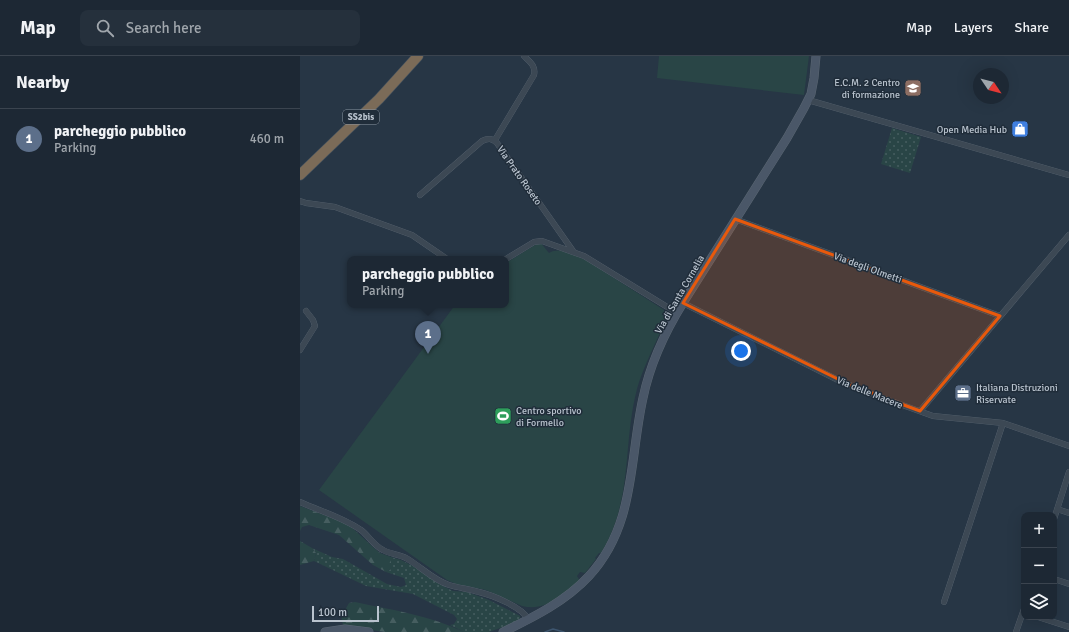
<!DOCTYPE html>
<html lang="en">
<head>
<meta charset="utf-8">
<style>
  body { margin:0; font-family:Signika,sans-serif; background:#25303c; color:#f1f3f6 }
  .controls { position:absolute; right:12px; bottom:12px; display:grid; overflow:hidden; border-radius:8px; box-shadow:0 4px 16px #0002 }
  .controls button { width:36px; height:36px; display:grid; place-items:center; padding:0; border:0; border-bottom:1px solid #3b444f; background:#1d2834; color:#f1f3f6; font:20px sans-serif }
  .compass { position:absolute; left:673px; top:12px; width:36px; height:36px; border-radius:50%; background:#1d2834; box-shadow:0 4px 16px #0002; rotate:125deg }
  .scale { position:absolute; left:12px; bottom:10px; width:67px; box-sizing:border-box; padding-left:4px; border:2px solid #b9c3ce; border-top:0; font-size:11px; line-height:14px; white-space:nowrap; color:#b9c3ce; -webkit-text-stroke:3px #202d3a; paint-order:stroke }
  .you { position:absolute; left:441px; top:295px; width:14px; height:14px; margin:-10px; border:3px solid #fff; border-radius:50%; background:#1a73e8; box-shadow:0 0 0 6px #1a73e833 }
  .badge { display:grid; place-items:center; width:26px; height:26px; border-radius:50%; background:#bca0f2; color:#fff; font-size:13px; font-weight:700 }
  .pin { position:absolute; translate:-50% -33px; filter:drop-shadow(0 1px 2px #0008) }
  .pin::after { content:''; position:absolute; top:21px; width:14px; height:12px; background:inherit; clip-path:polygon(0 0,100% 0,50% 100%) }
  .popup { position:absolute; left:47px; top:200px; width:162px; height:52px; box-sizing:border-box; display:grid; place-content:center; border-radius:8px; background:#1d2834; filter:drop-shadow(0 1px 3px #0005); font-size:13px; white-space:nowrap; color:#a0a6ac }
  .popup b { font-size:15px; color:#f1f3f6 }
  .popup::after { content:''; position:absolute; left:50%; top:100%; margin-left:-8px; border:8px solid transparent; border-top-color:#1d2834 }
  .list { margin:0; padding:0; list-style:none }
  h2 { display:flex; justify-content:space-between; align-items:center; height:52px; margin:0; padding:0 16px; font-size:17px }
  h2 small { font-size:13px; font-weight:400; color:#a0a6ac }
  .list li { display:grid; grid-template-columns:26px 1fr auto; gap:12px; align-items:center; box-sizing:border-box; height:60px; padding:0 16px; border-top:1px solid #3b444f }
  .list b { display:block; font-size:15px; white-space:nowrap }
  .list p { margin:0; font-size:13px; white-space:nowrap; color:#a0a6ac }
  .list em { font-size:13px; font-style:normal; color:#a0a6ac }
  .icon { flex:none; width:22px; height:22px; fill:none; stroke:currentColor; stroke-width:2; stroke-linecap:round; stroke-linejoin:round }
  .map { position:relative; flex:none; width:769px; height:576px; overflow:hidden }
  header { display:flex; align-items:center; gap:24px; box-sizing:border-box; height:56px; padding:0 20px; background:#1d2834; border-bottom:1px solid #3b444f }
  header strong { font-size:19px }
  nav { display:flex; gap:22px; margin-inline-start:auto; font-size:14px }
  .search { width:280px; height:36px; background:#25303c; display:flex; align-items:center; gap:10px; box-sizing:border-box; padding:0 14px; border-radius:8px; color:#a0a6ac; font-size:15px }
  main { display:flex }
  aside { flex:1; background:#1d2834 }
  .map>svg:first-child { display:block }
  .grass { fill:url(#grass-dots) }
  .forest { fill:url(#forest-firs) }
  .park { fill:#294546 }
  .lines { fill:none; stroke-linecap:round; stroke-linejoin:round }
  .stream { stroke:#3d556e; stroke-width:1.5 }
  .street-casing { stroke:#5a6672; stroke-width:6 }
  .secondary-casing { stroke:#5a6672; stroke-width:9 }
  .highway-casing { stroke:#46535f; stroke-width:11 }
  .street { stroke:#3c4854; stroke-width:5.5 }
  .secondary { stroke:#4a5768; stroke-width:8 }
  .highway { stroke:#7b6b58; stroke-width:10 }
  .marked { fill:#e8590c; fill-opacity:0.2; stroke:#e8590c; stroke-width:3; stroke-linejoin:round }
  .labels { text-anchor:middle; stroke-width:3; stroke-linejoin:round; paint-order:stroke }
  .shield { fill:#202d3a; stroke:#8b96a2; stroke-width:1 }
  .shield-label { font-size:9px; font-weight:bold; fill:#b9c3ce }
  .poi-label { font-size:10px; fill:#b9c3ce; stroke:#202d3a; text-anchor:end }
  .street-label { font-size:10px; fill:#b9c3ce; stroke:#202d3a }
</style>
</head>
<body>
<header>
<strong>Map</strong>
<div class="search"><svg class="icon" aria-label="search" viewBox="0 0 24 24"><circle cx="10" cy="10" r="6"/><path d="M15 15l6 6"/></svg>Search here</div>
<nav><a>Map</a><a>Layers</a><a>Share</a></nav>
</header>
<main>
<aside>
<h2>Nearby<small></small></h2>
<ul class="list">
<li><span class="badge" style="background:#5c6f8a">1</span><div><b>parcheggio pubblico</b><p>Parking</p></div><em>460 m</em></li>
</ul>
</aside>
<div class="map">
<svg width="769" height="576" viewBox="0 0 769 576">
  <defs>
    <pattern id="grass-dots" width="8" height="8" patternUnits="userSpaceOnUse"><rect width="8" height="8" fill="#294546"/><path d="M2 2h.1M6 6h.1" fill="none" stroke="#465e60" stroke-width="1.8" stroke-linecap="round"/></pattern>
    <pattern id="forest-firs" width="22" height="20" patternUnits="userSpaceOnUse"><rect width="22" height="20" fill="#294546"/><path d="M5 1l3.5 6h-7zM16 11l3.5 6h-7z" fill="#465e60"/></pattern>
  </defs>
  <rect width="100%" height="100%" fill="#273645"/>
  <!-- grass -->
  <path class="grass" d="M592,72L621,81L610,117L581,108Z
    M12,492L32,501L43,503L87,528L101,531L106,529L104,522L86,516L91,513V501L101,504L115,511L141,529L153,535L167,536L189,544L220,560V565L189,576H164L150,569L154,568L157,563L154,559L113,538L66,530L14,505L16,497Z"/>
  <!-- forest -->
  <path class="forest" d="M0,450L48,468L74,492L80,497L91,501V513L86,516L73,509L39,479L9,469L2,471L0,475Z
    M0,485L12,492L16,497L14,505L0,509Z
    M55,546C92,554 129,559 164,576H85L44,570C38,561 45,555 49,547Z"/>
  <!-- park -->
  <path class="park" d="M359,0H509L504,39L357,22Z
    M240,186L249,197C261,190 277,200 289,206L364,254L367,260C367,267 362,273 359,279C351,297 342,315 337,333C322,391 334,442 301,497H299L295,502L296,503L285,517L280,516L277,520L280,525C262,539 246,556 222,550L186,534L156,528L147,524L19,434L155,249H206V207Z"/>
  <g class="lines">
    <!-- stream -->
    <path class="stream" d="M245,576L253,573L264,576"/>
    <defs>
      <path id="street" d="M508,44L769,119
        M195,84L234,19C236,10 230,6 224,0
        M120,139L182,85C188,82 192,82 197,87L273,195
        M0,145L6,147L35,151L112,179L147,203
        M435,163L700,260
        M206,203L234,186L242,185L284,200L377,257
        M383,247L540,325L569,337L633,360L703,367L769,390
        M0,294L15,270L13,264L6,255
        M620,355L769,179
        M0,446C20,455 42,461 61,474C69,480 73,489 83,494C90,498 98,498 106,502C120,510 133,524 149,529C159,532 169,533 179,536C192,539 222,551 228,563
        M757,453L769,457
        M754,463L769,416
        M754,523L769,528
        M644,546L703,367
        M738,561L769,571
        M716,576L724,553"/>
      <path id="secondary" d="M25,576L45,573L69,576
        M203,576C234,561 266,545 289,520C336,469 329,404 343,342C350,308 365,276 383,247L487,82L504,52L511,38L514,22L516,0"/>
      <path id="highway" d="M0,119L79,43L118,0"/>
    </defs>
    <!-- street casing -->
    <use href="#street" class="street-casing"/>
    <!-- secondary casing -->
    <use href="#secondary" class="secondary-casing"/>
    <!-- highway casing -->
    <use href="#highway" class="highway-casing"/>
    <!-- street -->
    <use href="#street" class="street"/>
    <!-- secondary -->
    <use href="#secondary" class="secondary"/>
    <!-- highway -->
    <use href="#highway" class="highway"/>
  </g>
  <!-- marked area -->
  <path class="marked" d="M435,163L700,260L620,355L550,329L383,247Z"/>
  <!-- icons -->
  <defs>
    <symbol id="school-square" viewBox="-11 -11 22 22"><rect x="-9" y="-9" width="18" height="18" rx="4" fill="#8d6e63" stroke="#202d3a"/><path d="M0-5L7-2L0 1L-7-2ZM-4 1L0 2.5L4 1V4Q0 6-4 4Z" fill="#fff"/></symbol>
    <symbol id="shop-square" viewBox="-11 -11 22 22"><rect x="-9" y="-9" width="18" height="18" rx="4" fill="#3f7fe0" stroke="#202d3a"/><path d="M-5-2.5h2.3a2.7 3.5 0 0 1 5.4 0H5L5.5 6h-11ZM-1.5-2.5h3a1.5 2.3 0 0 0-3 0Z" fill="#fff"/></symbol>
    <symbol id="office-square" viewBox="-11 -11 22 22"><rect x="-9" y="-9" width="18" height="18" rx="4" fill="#5c6f8a" stroke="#202d3a"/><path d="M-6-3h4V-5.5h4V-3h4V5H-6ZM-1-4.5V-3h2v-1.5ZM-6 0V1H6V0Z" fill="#fff"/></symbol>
    <symbol id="stadium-square" viewBox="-11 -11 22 22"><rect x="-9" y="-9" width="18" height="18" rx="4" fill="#2e9e5b" stroke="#202d3a"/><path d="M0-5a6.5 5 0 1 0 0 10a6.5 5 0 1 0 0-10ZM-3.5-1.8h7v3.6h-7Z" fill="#fff"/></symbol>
  </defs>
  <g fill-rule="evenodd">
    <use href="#school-square" x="603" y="22" width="20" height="20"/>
    <use href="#shop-square" x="710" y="63" width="20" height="20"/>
    <use href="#office-square" x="653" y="327" width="20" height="20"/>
    <use href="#stadium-square" x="193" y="350" width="20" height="20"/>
  </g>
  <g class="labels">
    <!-- shield labels -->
    <rect class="shield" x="43" y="54" width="36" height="14" rx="3"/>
    <g class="shield-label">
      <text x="61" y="64">SS2bis</text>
    </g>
    <!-- poi labels -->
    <g class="poi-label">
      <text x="600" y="30">E.C.M. 2 Centro<tspan x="600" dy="12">di formazione</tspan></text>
      <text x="707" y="77">Open Media Hub</text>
      <text x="676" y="335" text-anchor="start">Italiana Distruzioni<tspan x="676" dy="12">Riservate</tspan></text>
      <text x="216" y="358" text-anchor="start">Centro sportivo<tspan x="216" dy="12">di Formello</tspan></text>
    </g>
    <!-- street labels -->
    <g class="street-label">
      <text transform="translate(220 119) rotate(55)" y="4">Via Prato Roseto</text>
      <text transform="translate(568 211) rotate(20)" y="4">Via degli Olmetti</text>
      <text transform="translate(379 238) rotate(-60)" y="4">Via di Santa Cornelia</text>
      <text transform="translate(570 336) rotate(22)" y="4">Via delle Macere</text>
    </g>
  </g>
</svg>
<div class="controls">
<button>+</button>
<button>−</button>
<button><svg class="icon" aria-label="layers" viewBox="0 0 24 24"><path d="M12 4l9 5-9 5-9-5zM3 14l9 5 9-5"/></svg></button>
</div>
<svg class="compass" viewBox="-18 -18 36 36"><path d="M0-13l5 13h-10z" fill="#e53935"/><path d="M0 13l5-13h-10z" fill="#a0a6ac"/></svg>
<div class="scale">100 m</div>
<div class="you"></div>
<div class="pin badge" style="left:128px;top:298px;background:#5c6f8a">1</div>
<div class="popup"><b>parcheggio pubblico</b>Parking</div>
</div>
</main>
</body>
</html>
